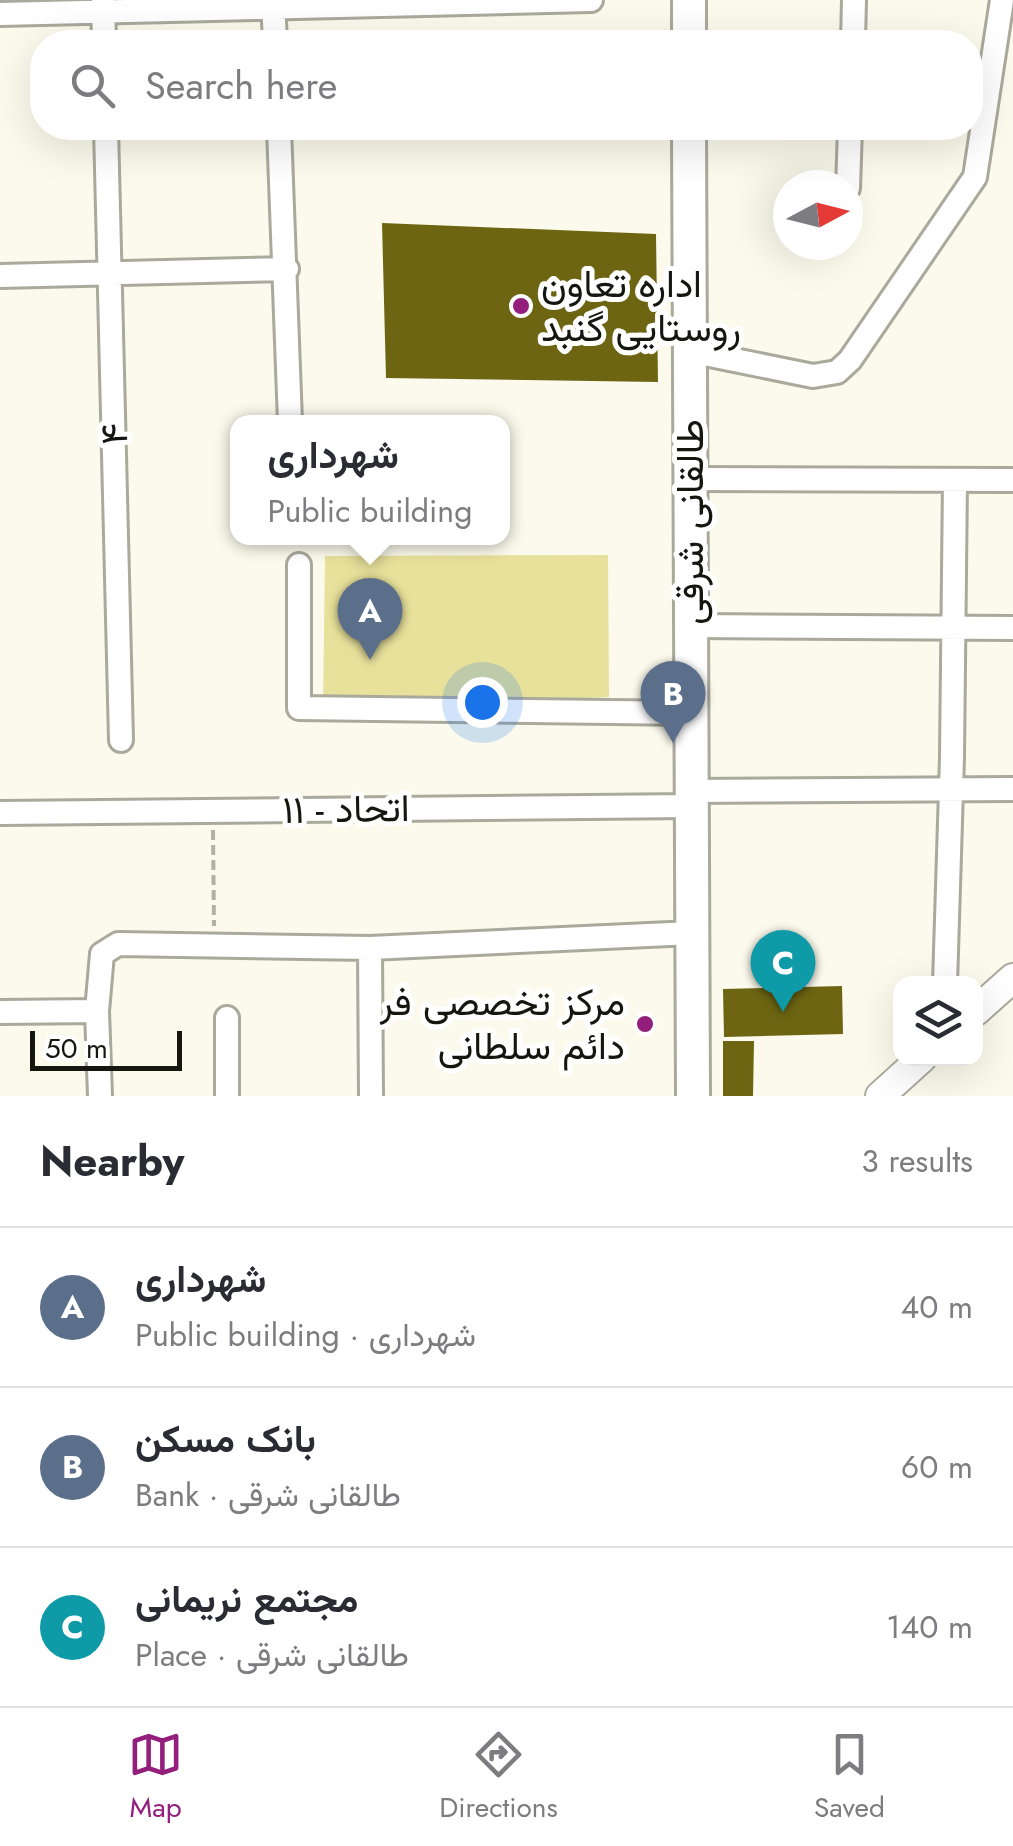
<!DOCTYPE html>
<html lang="en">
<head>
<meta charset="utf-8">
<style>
  body { margin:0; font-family:Jost,Vazirmatn,sans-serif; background:#f2f2f3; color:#2b2b33 }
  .controls { position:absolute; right:30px; bottom:30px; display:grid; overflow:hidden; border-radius:20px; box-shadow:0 10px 40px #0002 }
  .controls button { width:90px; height:90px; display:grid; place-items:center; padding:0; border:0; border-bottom:2px solid #e1e1e2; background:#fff; color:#2b2b33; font:50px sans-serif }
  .compass { position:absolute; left:773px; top:170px; width:90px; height:90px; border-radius:50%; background:#fff; box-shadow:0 10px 40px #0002; rotate:83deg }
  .scale { position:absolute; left:30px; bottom:25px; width:152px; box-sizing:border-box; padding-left:10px; border:5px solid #161611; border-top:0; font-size:28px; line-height:35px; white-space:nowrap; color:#161611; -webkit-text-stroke:8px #fff; paint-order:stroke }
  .you { position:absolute; left:482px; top:702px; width:35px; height:35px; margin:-25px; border:8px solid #fff; border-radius:50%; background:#1a73e8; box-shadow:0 0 0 15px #1a73e833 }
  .badge { display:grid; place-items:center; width:65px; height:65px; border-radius:50%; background:#931e7c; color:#fff; font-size:32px; font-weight:700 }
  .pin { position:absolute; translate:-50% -82px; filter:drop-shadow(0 2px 5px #0008) }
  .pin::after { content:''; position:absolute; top:52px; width:35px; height:30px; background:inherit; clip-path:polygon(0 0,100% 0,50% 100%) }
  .popup { position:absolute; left:230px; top:415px; width:280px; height:130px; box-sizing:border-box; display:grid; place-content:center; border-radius:20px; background:#fff; filter:drop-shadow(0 2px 8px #0005); font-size:32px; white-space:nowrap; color:#7c7c81 }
  .popup b { font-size:38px; color:#2b2b33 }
  .popup::after { content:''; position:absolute; left:50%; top:100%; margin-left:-20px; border:20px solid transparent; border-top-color:#fff }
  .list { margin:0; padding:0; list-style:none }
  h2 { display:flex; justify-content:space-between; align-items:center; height:130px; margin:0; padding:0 40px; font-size:42px }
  h2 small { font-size:32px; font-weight:400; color:#7c7c81 }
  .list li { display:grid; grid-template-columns:65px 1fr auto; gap:30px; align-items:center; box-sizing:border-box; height:160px; padding:0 40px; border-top:2px solid #e1e1e2 }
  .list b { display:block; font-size:38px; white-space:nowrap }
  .list p { margin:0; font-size:32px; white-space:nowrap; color:#7c7c81 }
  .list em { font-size:32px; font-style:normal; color:#7c7c81 }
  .icon { flex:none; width:55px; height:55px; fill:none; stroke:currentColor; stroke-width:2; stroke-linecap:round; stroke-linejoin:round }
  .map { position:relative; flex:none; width:1013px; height:1096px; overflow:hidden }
  .search { position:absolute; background:#fff; box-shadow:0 10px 40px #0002; left:30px; right:30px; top:30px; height:110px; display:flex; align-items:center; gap:25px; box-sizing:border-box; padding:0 35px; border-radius:40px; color:#7c7c81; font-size:38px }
  .sheet { height:610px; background:#fff }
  nav { display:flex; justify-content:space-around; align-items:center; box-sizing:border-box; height:140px; border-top:2px solid #e1e1e2; background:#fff; font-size:28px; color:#7c7c81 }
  nav a { display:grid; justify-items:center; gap:5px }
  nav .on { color:#931e7c }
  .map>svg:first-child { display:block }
  .green { fill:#e8e19b }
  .building { fill:#6d6512 }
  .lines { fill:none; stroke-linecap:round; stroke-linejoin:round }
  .minor-casing { stroke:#aaa99c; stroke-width:28 }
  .tertiary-casing { stroke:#aaa99c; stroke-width:32 }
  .secondary-casing { stroke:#aaa99c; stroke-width:38 }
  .path { stroke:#b1b0a5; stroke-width:4; stroke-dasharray:10 5; stroke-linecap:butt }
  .minor { stroke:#fff; stroke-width:22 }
  .tertiary { stroke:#fff; stroke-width:28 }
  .secondary { stroke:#fff; stroke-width:32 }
  .poi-dot { fill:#931e7c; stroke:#fff; stroke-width:4 }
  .labels { text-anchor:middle; stroke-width:10; stroke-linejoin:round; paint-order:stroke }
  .poi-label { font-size:38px; fill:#161611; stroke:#fff; text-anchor:start }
  .street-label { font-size:38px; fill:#161611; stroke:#fff }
</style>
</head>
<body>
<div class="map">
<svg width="1013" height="1096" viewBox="0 0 1013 1096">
  <rect width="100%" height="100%" fill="#fbfaec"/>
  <!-- green -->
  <path class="green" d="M608,555L609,697L323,710L325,556Z"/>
  <!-- building -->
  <path class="building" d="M382,223L656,234L658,382L386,378Z
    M842,986L843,1034L724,1037L723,989Z
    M723,1041H754L753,1096H723Z"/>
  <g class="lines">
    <defs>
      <path id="minor" d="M103,0L104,42
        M273,0L275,42
        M0,14L591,0
        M853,42L854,0
        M106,128L121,740
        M279,128L290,422
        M848,188L850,128
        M0,276L287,269
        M690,351L813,376L837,372L850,360L975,177L1002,0
        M690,479L1013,480
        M299,565V708L691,713
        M691,626L1013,628
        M691,791L1013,789
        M0,813L691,806
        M370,948L371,1096
        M945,984L952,757L955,480
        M0,1012L97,1011
        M227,1018V1096
        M100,1096L97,1011L102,954L118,944L370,948L692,933"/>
      <path id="tertiary" d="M976,1011L1013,978
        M880,1096L922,1058"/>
      <path id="secondary" d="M689,0V42
        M689,128L693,1096"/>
    </defs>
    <!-- minor casing -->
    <use href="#minor" class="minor-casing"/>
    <!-- tertiary casing -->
    <use href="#tertiary" class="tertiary-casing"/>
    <!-- secondary casing -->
    <use href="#secondary" class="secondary-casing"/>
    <!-- path -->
    <path class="path" d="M213,830L214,926"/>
    <!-- minor -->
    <use href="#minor" class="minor"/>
    <!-- tertiary -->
    <use href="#tertiary" class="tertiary"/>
    <!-- secondary -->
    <use href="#secondary" class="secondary"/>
  </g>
  <!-- markers -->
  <g class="poi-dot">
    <circle cx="521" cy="306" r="10"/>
    <circle cx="645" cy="1024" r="10"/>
  </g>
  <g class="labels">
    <!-- poi labels -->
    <g class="poi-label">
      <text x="541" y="297">اداره تعاون<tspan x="541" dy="44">روستایی گنبد</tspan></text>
      <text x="625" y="1015" text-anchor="end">مرکز تخصصی فر<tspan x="625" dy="44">دائم سلطانی</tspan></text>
    </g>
    <!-- street labels -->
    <g class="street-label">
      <text transform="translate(114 434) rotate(-91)" y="13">۴</text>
      <text transform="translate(690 522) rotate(-90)" y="13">طالقانی شرقی</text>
      <text transform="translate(346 809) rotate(-1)" y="13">اتحاد - ۱۱</text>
    </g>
  </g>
</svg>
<div class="controls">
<button><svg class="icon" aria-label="layers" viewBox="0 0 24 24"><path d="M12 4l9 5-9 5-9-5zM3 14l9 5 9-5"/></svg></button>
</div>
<svg class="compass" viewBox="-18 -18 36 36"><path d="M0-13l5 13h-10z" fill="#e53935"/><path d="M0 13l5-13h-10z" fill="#7c7c81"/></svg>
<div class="scale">50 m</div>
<div class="you"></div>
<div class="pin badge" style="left:370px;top:660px;background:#5c6f8a">A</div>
<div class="popup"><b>شهرداری</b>Public building</div>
<div class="pin badge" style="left:673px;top:743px;background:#5c6f8a">B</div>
<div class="pin badge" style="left:783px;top:1012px;background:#0f9aa8">C</div>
<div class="search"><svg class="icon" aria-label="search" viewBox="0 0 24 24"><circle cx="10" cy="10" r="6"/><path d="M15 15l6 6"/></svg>Search here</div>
</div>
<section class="sheet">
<h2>Nearby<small>3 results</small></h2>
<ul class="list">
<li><span class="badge" style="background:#5c6f8a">A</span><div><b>شهرداری</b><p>Public building · شهرداری</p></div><em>40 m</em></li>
<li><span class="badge" style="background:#5c6f8a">B</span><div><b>بانک مسکن</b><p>Bank · طالقانی شرقی</p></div><em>60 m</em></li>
<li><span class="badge" style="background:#0f9aa8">C</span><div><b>مجتمع نریمانی</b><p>Place · طالقانی شرقی</p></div><em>140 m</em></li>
</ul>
</section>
<nav>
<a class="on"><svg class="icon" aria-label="map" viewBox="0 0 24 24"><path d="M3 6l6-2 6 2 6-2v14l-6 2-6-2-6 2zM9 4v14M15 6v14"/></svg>Map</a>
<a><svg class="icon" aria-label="directions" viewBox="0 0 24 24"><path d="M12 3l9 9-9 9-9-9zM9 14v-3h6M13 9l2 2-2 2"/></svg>Directions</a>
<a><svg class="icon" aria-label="saved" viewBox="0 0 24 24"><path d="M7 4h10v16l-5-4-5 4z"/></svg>Saved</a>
</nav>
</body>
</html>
